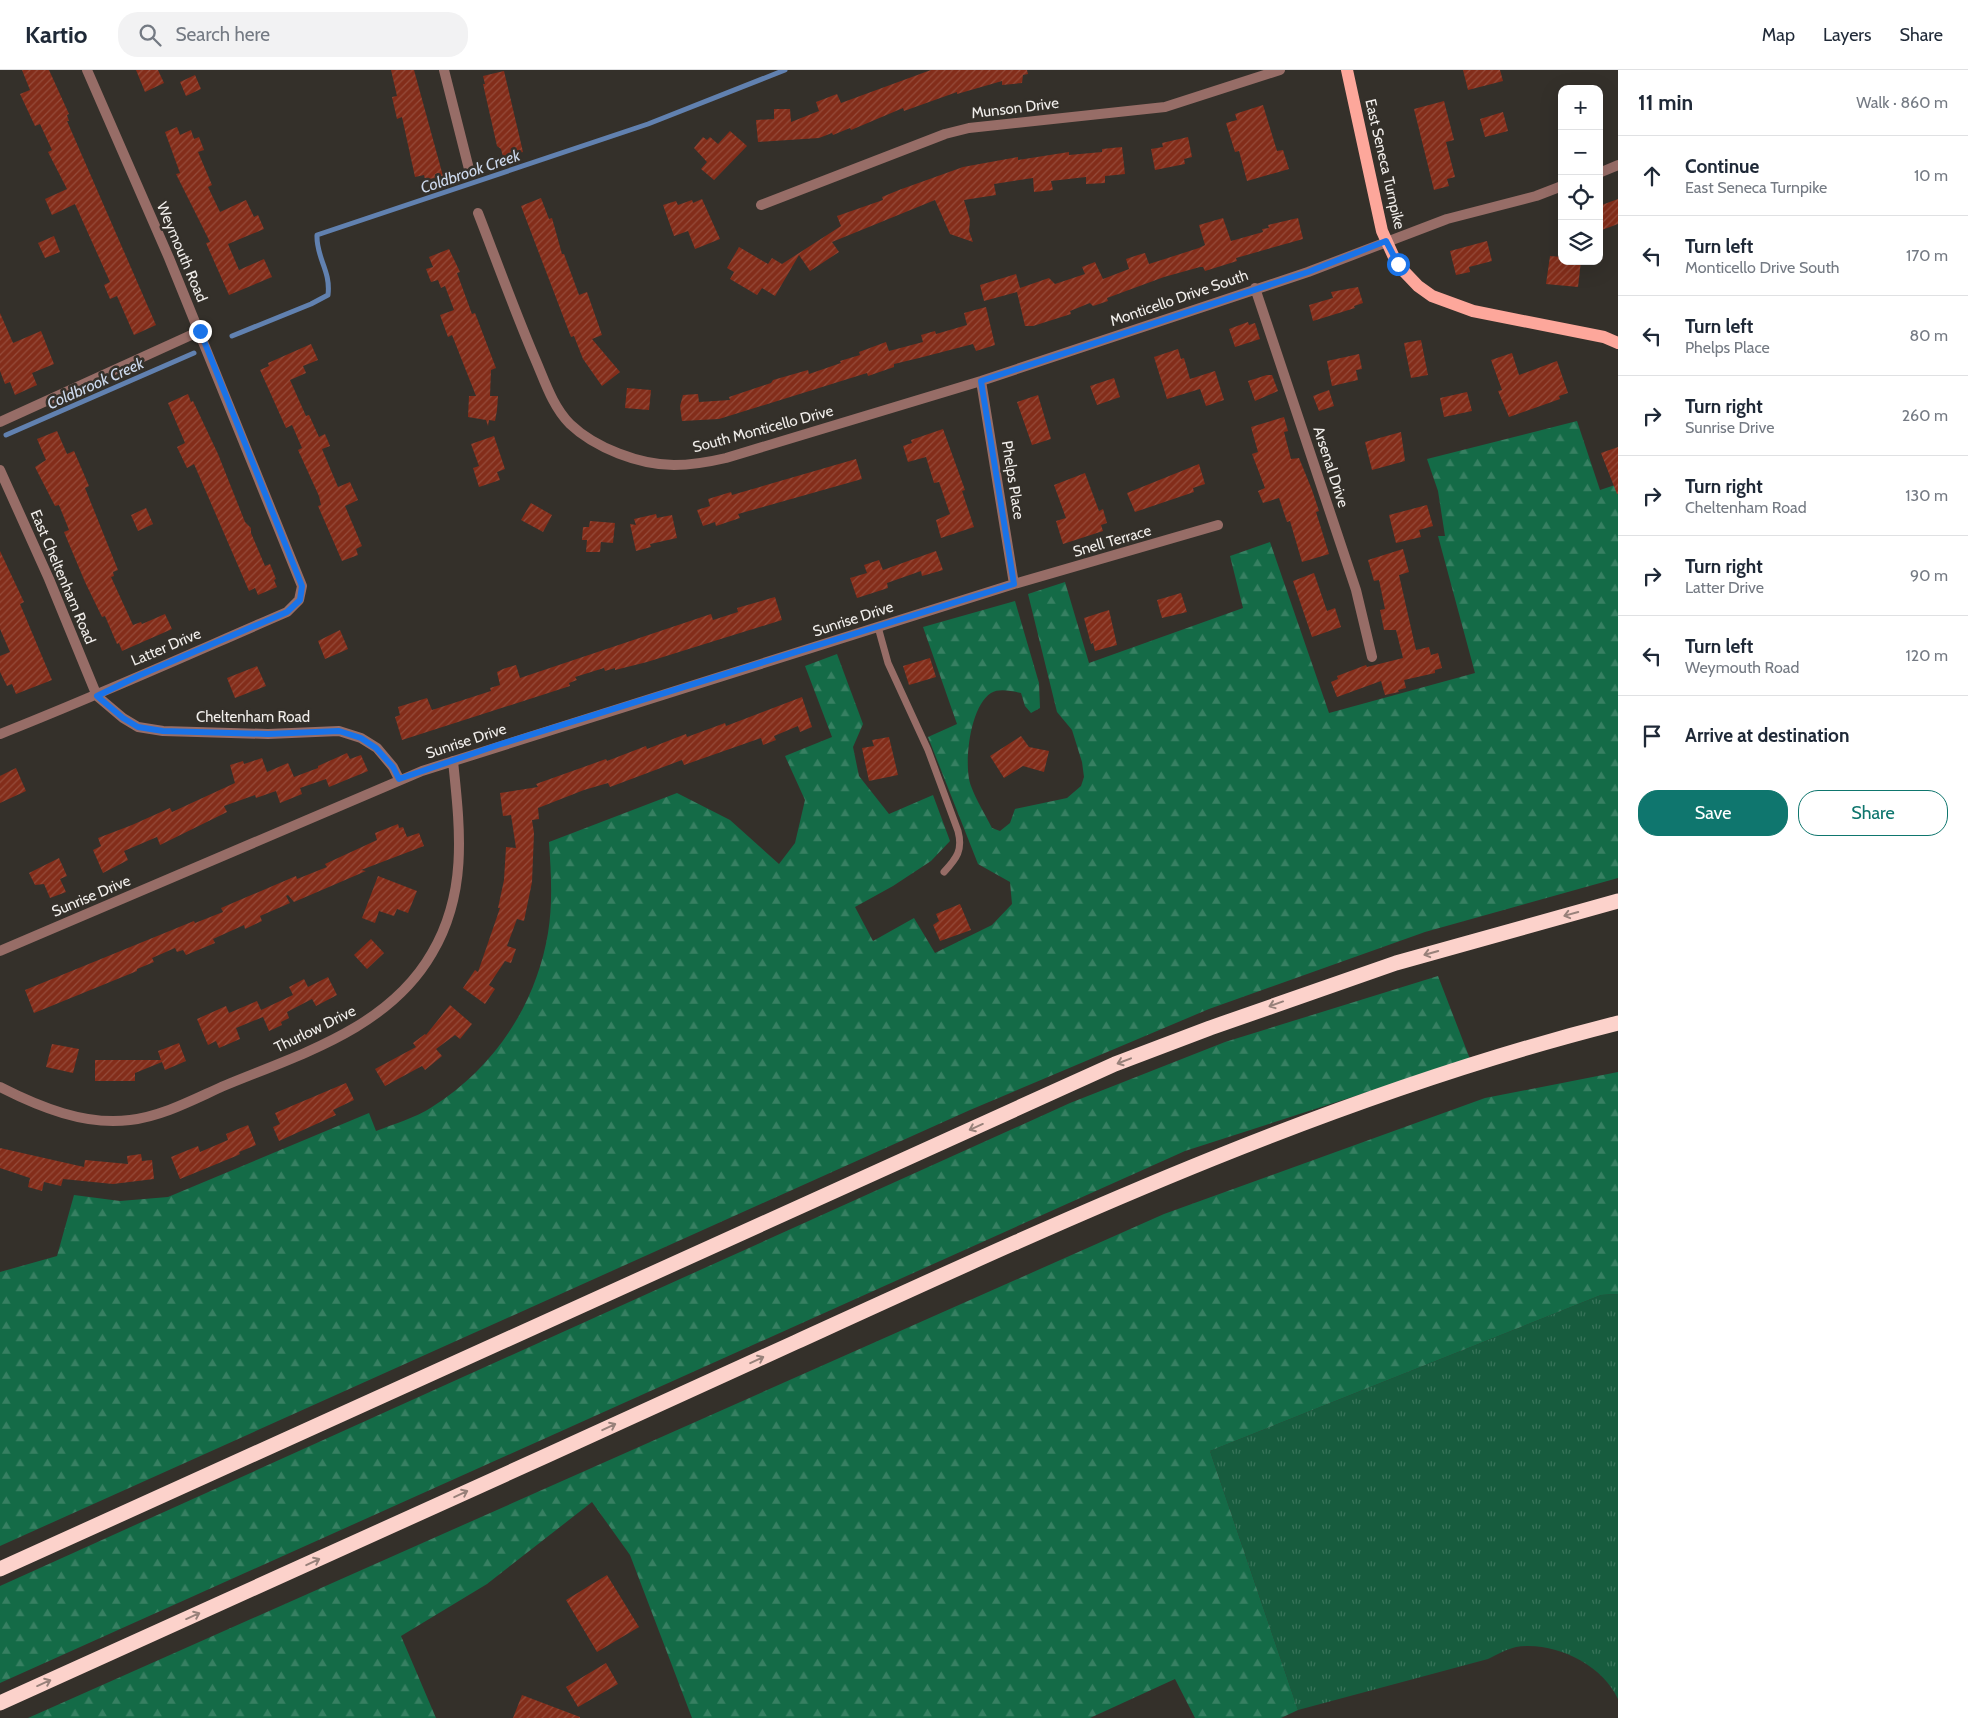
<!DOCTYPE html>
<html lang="en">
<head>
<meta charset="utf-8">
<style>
  body { margin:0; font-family:Cabin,sans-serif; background:#f2f2f3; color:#1f2937 }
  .controls { position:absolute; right:15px; top:15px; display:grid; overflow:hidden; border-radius:10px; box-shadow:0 5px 20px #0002 }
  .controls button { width:45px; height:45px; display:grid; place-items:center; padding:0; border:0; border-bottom:1px solid #e0e1e3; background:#fff; color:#1f2937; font:25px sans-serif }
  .stop { position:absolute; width:15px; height:15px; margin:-11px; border:4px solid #1a73e8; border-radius:50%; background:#fff }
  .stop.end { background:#1a73e8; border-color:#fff; box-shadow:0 1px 5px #0008 }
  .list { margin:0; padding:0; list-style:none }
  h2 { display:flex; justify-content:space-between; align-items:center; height:65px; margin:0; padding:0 20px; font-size:21px }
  h2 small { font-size:16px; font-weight:400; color:#747a83 }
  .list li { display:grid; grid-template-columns:32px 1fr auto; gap:15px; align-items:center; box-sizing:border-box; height:80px; padding:0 20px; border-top:1px solid #e0e1e3 }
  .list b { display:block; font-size:19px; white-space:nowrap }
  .list p { margin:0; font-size:16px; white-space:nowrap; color:#747a83 }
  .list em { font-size:16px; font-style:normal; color:#747a83 }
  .actions { display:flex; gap:10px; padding:15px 20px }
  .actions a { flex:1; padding:11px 0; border:1px solid #0f766e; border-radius:20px; text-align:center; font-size:18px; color:#0f766e }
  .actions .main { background:#0f766e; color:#fff }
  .icon { flex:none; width:28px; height:28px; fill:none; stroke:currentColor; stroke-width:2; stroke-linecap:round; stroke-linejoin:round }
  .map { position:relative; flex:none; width:1618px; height:1648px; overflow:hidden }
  header { display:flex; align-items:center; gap:30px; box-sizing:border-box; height:70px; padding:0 25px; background:#fff; border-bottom:1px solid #e0e1e3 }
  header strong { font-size:24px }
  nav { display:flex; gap:28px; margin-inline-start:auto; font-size:18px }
  .search { width:350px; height:45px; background:#f2f2f3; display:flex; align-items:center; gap:12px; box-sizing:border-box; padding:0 18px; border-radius:20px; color:#747a83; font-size:19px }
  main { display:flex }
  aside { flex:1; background:#fff }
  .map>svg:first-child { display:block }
  .grass { fill:url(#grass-tufts) }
  .forest { fill:url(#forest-firs) }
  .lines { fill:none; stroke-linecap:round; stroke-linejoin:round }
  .stream { stroke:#6181b0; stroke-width:5 }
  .building { fill:url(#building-hatch) }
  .service { stroke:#976d67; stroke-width:7 }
  .minor { stroke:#976d67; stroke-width:10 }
  .primary { stroke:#fda79b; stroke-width:12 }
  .motorway { stroke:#fcd2cb; stroke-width:15 }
  .oneway { stroke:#98817a }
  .route { stroke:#1a73e8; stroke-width:6 }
  .labels { text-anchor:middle; stroke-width:5; stroke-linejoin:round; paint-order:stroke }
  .street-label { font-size:15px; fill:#f1eeeb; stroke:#34302a }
  .water-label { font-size:16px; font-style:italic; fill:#ccd9ed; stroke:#34302a }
</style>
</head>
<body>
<header>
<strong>Kartio</strong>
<div class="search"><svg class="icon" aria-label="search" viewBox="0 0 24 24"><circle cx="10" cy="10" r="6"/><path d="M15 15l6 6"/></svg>Search here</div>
<nav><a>Map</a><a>Layers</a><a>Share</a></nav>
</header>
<main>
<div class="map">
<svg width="1618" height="1648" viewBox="0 0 1618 1648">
  <defs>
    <pattern id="grass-tufts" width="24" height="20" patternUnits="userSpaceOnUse" patternTransform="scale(1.25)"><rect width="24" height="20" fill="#175c3e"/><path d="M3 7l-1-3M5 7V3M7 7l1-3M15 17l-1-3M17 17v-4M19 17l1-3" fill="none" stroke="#39745a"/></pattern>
    <pattern id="forest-firs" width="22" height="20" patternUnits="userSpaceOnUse" patternTransform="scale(1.25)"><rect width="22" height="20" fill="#146b47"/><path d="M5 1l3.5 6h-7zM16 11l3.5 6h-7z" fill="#378062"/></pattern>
    <pattern id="building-hatch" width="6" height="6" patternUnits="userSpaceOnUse" patternTransform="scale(1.25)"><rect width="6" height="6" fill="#832d1a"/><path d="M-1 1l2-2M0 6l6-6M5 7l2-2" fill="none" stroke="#954c3b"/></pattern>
  </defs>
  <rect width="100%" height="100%" fill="#34302a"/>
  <!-- grass -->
  <path class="grass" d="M1618,1224V1629C1602,1594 1554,1571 1516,1577C1507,1579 1496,1585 1488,1589L1298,1640L1210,1381L1601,1225Z"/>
  <!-- forest -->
  <path class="forest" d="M1577,351L1600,420L1618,414V808L1425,862L1209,939L970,1040L0,1476V1202L57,1186L74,1125L120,1131L168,1127L369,1043L376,1061C394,1054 415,1048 432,1037C494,998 536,935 548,863C553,833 551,802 549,772L677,723L730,750L779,794L795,773L805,730L785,686L832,667L805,596L837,584L863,654L853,677L859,706L889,744L933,725L950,771L931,791L893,816L855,837L873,871L914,848L935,883L992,855L1012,834L1010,812L978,794L928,667L957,654L923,557L1015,531L1039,613L1040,638L1031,643L1025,636L1021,623C1012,621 999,618 991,623C970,636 963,695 971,716C976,730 985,744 992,758L1000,761L1010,753L1015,739L1067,728L1081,716L1084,707L1082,692L1072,660L1057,642L1028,524L1065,512L1089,593L1243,538L1230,486L1270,472L1329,643L1475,603L1438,466H1445L1438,421L1427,389Z
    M1438,906L1470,989L1185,1081L0,1613V1516L1070,1033L1225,972Z
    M1618,1002V1224L1601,1225L1210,1381L1298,1640L1281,1648H1195L1175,1609L1090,1648H692L630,1485L592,1432L487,1514L401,1566L436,1648H28L1164,1144L1485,1028Z"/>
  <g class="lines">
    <!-- stream -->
    <path class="stream" d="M232,266L311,234L328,225C331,200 316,188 317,165L648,54L785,0
      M6,365L194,283"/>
  </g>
  <!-- building -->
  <path class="building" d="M22,0H49L69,44L67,45L69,51H67L156,255L134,265L117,226L110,229L104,215L110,212L75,134L52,145L45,129L67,119L48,82L52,80L40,54L35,56L20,24L30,20Z
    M136,0H158L164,13L145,22Z
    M391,0H414L443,106L425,110L424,105L415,107L402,47L397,49L392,27L397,26Z
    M931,0H1027L1028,4L1023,5L1022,13L1002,15V11L957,24V22L904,41L903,38L851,60L850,58L833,65L832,63L819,68L758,72L756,50L774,49V39H790L791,52L819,41L816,32L837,24L841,33Z
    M1463,0H1500L1503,11L1468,20Z
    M504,1L523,82L503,87L501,79L497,76L483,14H485L483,6Z
    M195,5L201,19L186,26L180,12Z
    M1444,31L1454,70L1446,72L1455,107L1447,109L1449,116L1434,120L1414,39Z
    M1263,35L1277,81L1283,80L1289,99L1247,111L1239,81L1235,82L1226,53L1237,50L1235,44Z
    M1503,42L1508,61L1485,67L1480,49Z
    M177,57L180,65L191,60L194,69L199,67L204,80L198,82L212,115L208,117L220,142L246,130L254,147L258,145L264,159L228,174L239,200L264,189L272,207L229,225L206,173L210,172L176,104L180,103L165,62Z
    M730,61L747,76L714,110L701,99L707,92L694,78L703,67L707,70L710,67L718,74Z
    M1188,67L1192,87L1184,89L1185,94L1155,100L1151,79L1163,77L1162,73Z
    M1122,77L1125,104L1105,106V113L1086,114V107L1051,111L1053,120L1034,122L1033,108L994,114L996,125L964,130L970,150L969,161L973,172L950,164L935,130L832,172L839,182L810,201L799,185L775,226L762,218L757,225L730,209L734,202L727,198L739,177L768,194L772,188L782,194L841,156L837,146L883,130L882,127L899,120L963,97L1018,87V90L1069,82V85L1102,82V79Z
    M541,128L549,149L552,148L562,184H564L579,225L587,222L602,265L592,269L620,302L602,316L583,289L574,266L571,267L521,136Z
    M702,129L720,169L695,179L688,161L674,166L663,135L676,131L678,135L692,130L693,133Z
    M1618,129V154L1599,161V136Z
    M1223,148L1231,171L1263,162L1262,159L1269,158L1268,155L1298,148L1303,169L1236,188L1237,191L1205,201L1203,197H1200L1164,207L1107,228L1108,231L1093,236L1090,233L1070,241L1071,244L1033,256H1025L1017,222L984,231L980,215L1016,204L1020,218L1049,208L1055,214L1085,204L1082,197L1095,192L1103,209L1129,199L1126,189L1138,185L1145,183L1149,194L1199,178L1205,175L1199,155Z
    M54,166L60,182L45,188L38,173Z
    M1487,171L1492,191L1469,197L1470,202L1456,205L1450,181Z
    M449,179L460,202L457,203L472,244L475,243L496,298L491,300L490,326H498L497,340L495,351L489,350L488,356L486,350L468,347L469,326H476L452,265L448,267L440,245L454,240L445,216L441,218L438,210L431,212L426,199L433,197L429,187Z
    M1550,186L1562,187V191H1581L1578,217L1546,214Z
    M1358,217L1363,233L1354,236L1355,238L1313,251L1309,235L1333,228L1331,222Z
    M986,237L995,275L976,281L973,274L919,288L894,294V297L868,306L867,303L719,349L682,351L680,336L683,325L698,324L699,332L730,330L729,327L771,313L773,310L808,300L809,304L841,293L840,291L860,285L859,282L886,272L889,281L923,272L921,265L935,261L936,264L967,255L964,243Z
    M0,243L13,273L41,261L54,294L32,303L37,315L15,325L10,312L5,314L0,301Z
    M1248,252L1249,255L1255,253L1260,269L1235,277L1229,259Z
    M1421,270L1428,305L1411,308L1404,273Z
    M311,274L318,290L303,296L306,303L290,310L306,346L309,345L319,367L325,364L330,376L322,379L338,417L350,412L358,430L345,436L362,476L356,479L358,485L342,491L318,436L321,435L319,426L298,380L302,378L292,355L286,358L260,300L269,296L268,293Z
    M1178,279L1181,289L1184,288L1190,309L1215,301L1224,330L1206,336L1200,319L1167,329L1154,287Z
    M1512,283L1519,305L1557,291L1568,323L1559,326L1560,329L1509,347L1498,321L1502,320L1491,290Z
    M1359,284L1362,299L1356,300L1358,310L1332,316L1327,291Z
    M1267,305H1272L1278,321L1255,331L1248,311Z
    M1114,308L1120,327L1097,335L1090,316Z
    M627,318L651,320L649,340L625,338Z
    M1329,320L1334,336L1319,341L1313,326Z
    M1467,322L1472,341L1444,347L1440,328Z
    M188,324L191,332L193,331L218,384L245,452L251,458V463L265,496L270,494L276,509L274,510L277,517L258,525L255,518L249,521L194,394L187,398L177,377L185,373L168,333Z
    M1038,325L1051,369L1032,375L1017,332Z
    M1284,347L1288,361L1284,362L1291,389L1299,388L1312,420L1319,441L1316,442L1329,484L1302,492L1290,451L1287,452L1279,428L1263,433L1258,421L1265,418L1252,384L1258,382L1251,357Z
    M943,359L965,420L962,421L974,457L941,468L936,450L950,444L939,412L934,413L926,387L908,392L903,376L912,373L911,370Z
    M57,361L67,384L74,381L89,416L85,418L118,500L113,502L114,506L111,507L133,555L141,552L142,554L165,544L172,559L122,581L119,573L117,574L105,546L102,547L85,512L64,462L69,460L59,435L55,436L35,397L46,390L37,369Z
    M1401,362L1405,391L1372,400L1365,372Z
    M494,366L505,399L497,402L500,410L479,417L473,398L479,396L471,374Z
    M1618,377V424H1617L1601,383Z
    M856,389L862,409L738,444L740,448L716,456L715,452L703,456L697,440L710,436L708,429L731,422L732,425Z
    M1199,394L1205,414L1193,418L1194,422L1135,442L1127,423Z
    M1085,403L1099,441L1103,439L1107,453L1101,455L1103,461L1063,474L1056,451L1066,448L1054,415Z
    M531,433L552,445L543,462L521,450Z
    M1427,435L1433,456L1419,460L1421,467L1396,473L1389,445Z
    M146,438L153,454L138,461L131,445Z
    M656,444L657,448L672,445L677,468L650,474L651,477L636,481L630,454L636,455L634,449Z
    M590,451L615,453L613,473L601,472L600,482H586L587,470H582L583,457H589Z
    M1403,479L1409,502L1399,505L1416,580L1429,577L1431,585L1438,583L1442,598L1435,600V603L1404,610L1406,618L1398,620L1399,622L1385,625L1381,611L1337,627L1331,612L1338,609L1337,606L1366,595L1367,597L1403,588L1396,560H1384L1380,540L1385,539L1379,510L1374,511L1368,490Z
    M0,481L24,532L20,534L52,610L16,624L12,614L7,616L0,602V586L10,582L0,559Z
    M936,481L943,500L922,506L921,501L887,513L888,518L857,528L850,508L867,503L864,495L879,490L883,500Z
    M1314,503L1327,541L1335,538L1341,557L1312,567L1293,511Z
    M1181,523L1187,542L1162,548L1157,530Z
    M775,527L782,550L647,592L615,600V598L605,601L604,598L575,607L577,610L569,613L570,616L402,670L395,647L400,645L398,637L427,628L432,640L491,621L490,618L500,615L497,602L503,599L516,595L520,608L711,544L713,550L738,542L737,538Z
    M1109,540L1117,575L1095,581L1093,573L1091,574L1084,548Z
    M340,560L348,579L325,589L318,571Z
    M930,588L936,607L909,615L903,596Z
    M257,596L266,616L235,628L227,608Z
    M802,627L812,657L800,662L798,656L774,666L776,670L763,675L761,668L684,695L682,690L610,717L608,713L584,720L538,738L539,749L532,750L534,763L532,812L524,851L517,849L507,876L516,879L511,893L505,891L489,915L495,919L485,934L463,918L475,900L478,902L500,838H498L504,810L506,777L516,778L511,745L503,746L500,723L538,717L536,714L606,689L607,691L646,676L647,679L686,664L687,667L725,653L726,656Z
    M1021,666L1029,677L1049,681L1044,702L1023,696L1004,708L990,686Z
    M889,667L898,705L869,711L862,678L874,676L872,670Z
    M347,683L350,689L361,685L368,701L329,717L326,709L300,718L302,724L280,733L276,721L256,728L255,725L224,736L227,742L160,775L157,767L124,781L128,790L103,803L93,780L101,776L98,768L132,755L170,738L172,742L235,713L230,695L243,691L244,694L262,688L267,702L288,693L294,707L318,698V696Z
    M16,698L26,721L0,733V706Z
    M398,754L399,758L403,757L407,767L419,763L424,776L361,800L366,801L294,832L288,825L286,826L290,833L260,846L262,851L245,859L244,855L213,869L215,873L186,885L183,880L177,882L175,878L152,888L154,892L137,899V901L34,943L25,920L194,851L195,853L223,842L221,838L296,806L297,809L327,797L325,794L377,770L375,763Z
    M59,788L67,806L60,809L66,822L50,828L44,814L35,815L29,803Z
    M378,806L417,821L408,843L397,839L394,846L379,841L375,853L362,848Z
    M960,834L971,860L940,871L933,855L939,851L936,844Z
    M371,869L384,883L367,899L354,885Z
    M328,907L337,925L316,936L312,929L287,942L289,948L281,952L282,955L269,961L263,947L236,958L240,969L219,978L216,971L208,975L197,949L226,936L229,943L257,931L261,940L293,925L289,917L304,909L308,917Z
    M450,935L472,954L460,969L455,965L436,979L442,986L425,1000L422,996L385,1016L375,999L416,977L413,973L425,964L426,965Z
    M179,973L186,991L165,1000L162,992L135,1003V1011H95V990H161L158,981Z
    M52,974L79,979L73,1003L46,997Z
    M346,1013L354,1030L333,1040L336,1045L279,1071L273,1057L280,1054L275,1043Z
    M248,1055L256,1075L239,1082L240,1084L236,1086L180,1109L171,1087L198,1076L200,1082L228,1070L226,1064Z
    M0,1078L84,1097L85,1090L128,1094L127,1086L141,1084L142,1091L152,1090L154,1109L113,1114L63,1109L61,1116L44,1112L42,1121L28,1117L30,1108L0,1098Z
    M607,1505L639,1557L597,1582L566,1530Z
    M606,1593L618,1614L578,1637L566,1617Z
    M522,1625L580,1647V1648H513Z"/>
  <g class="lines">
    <!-- service -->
    <path class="service" d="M878,557L888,593L928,680L958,761C963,780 957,788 944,802"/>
    <!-- minor -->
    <path class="minor" d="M444,0L469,99
      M1599,103L1618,95
      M761,135L945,64L969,58L1165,37L1280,0
      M478,143C497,192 515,242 536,291C545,312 553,337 570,354C595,378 640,395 674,395C692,395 709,392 726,388L981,311L1308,202L1447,149L1536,126L1562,116
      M1255,218L1356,520L1372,587
      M981,311L1014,514
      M0,352L200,261
      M0,400L49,509L97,626L123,648L138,657L163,661L268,664L339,661L361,668L377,678L393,697L399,709
      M0,664C97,626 192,583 287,542L299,530L302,516L169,188L87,0
      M0,881L422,701L1014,514L1218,455
      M0,1017C39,1037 86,1056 130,1050C164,1046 196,1028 226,1015C301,984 389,958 432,883C468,822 460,759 453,691"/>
    <!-- primary -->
    <path class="primary" d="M1347,0L1382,161L1397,194L1418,216L1432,226L1473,241L1604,267L1618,273"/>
    <!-- motorway -->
    <path class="motorway" d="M0,1499L1115,994L1210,958L1396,893L1618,831
      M0,1633C266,1513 531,1393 796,1272C1063,1150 1332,1025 1618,953"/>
  </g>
  <!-- one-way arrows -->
  <defs><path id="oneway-shaft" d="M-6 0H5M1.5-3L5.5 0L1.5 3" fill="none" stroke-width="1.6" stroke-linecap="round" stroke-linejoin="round" transform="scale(1.25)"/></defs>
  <g class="oneway">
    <use href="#oneway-shaft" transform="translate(1571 844) rotate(165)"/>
    <use href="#oneway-shaft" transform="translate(1431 883) rotate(164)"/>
    <use href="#oneway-shaft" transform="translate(1276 934) rotate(160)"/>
    <use href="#oneway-shaft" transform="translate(1124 991) rotate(159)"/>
    <use href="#oneway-shaft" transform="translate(976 1057) rotate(156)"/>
    <use href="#oneway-shaft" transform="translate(757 1290) rotate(-25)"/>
    <use href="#oneway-shaft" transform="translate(609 1357) rotate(-25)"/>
    <use href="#oneway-shaft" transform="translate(461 1424) rotate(-25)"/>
    <use href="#oneway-shaft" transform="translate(313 1492) rotate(-25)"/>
    <use href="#oneway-shaft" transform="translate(193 1546) rotate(-24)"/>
    <use href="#oneway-shaft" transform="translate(44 1613) rotate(-24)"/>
  </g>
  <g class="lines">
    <!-- route -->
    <path class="route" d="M200,261L302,516L300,530L287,542L138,606L97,626L123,648L138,657L163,661L268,664L339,661L361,668L376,678L393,697L399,709L498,675L1014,514L981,311L1308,202L1386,171L1398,194"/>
  </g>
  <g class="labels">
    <!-- street labels -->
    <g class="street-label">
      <text transform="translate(1015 38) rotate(-7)" y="5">Munson Drive</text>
      <text transform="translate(1385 94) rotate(77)" y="5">East Seneca Turnpike</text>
      <text transform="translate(182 182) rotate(67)" y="5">Weymouth Road</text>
      <text transform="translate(1179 228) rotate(-19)" y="5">Monticello Drive South</text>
      <text transform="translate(763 359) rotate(-15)" y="5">South Monticello Drive</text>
      <text transform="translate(1331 397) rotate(72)" y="5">Arsenal Drive</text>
      <text transform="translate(1013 410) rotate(81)" y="5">Phelps Place</text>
      <text transform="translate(1112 471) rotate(-16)" y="5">Snell Terrace</text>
      <text transform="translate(63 507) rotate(67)" y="5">East Cheltenham Road</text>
      <text transform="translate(853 549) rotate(-18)" y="5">Sunrise Drive</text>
      <text transform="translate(166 577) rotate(-23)" y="5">Latter Drive</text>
      <text x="253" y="652">Cheltenham Road</text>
      <text transform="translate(466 671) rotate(-18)" y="5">Sunrise Drive</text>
      <text transform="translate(91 826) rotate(-23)" y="5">Sunrise Drive</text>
      <text transform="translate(315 959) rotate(-26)" y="5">Thurlow Drive</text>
    </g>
    <!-- water labels -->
    <g class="water-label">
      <text transform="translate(470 101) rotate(-19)" y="6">Coldbrook Creek</text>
      <text transform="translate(95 313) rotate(-24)" y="6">Coldbrook Creek</text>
    </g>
  </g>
</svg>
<div class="controls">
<button>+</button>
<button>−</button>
<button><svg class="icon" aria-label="locate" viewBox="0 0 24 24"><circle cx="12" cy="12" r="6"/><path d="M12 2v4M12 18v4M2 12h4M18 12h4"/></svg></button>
<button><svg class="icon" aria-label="layers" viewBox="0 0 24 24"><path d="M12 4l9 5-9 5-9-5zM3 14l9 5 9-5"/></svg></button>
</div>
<div class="stop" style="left:1398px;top:194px"></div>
<div class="stop end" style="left:200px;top:261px"></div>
</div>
<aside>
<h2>11 min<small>Walk · 860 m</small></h2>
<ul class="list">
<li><svg class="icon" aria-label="ahead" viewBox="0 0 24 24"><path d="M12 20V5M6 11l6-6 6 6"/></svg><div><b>Continue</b><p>East Seneca Turnpike</p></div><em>10 m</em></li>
<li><svg class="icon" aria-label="left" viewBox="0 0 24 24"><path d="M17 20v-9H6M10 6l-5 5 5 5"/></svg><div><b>Turn left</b><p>Monticello Drive South</p></div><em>170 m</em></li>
<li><svg class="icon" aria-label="left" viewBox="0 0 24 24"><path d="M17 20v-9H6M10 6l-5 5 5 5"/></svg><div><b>Turn left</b><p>Phelps Place</p></div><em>80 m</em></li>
<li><svg class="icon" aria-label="right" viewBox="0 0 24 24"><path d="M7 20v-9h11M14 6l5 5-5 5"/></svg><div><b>Turn right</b><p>Sunrise Drive</p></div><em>260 m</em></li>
<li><svg class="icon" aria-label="right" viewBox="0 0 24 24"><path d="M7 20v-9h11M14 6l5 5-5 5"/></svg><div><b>Turn right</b><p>Cheltenham Road</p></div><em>130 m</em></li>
<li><svg class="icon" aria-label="right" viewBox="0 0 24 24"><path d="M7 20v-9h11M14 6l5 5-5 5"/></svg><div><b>Turn right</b><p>Latter Drive</p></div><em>90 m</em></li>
<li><svg class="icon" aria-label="left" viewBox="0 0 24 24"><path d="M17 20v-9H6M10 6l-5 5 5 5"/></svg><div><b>Turn left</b><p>Weymouth Road</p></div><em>120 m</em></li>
<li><svg class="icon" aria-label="arrive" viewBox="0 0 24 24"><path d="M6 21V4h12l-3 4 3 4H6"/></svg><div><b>Arrive at destination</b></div></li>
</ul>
<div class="actions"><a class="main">Save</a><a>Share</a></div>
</aside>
</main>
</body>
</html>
